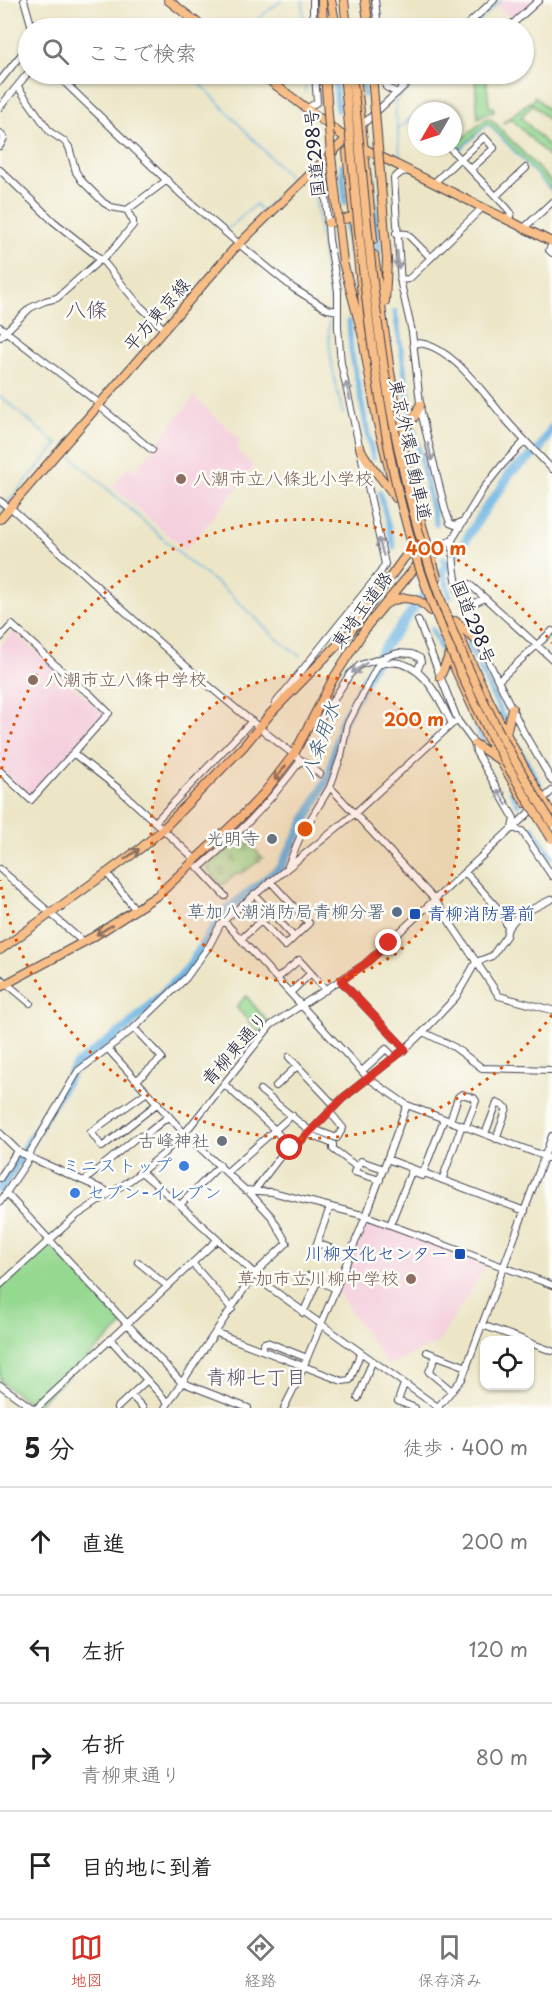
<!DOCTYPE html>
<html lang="ja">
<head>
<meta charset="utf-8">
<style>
  body { margin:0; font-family:"Playpen Sans","Klee One",sans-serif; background:#f6f6f6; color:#222 }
  .controls { position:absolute; right:18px; bottom:18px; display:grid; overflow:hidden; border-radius:12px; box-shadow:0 2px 4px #0004 }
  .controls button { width:54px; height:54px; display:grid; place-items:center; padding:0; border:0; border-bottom:2px solid #e0e0e0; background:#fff; color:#222; font:30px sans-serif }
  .compass { position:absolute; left:408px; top:102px; width:54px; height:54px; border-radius:50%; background:#fff; box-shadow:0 2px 4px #0004; rotate:231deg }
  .stop { position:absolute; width:18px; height:18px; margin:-14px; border:4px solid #d93025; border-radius:50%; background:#fff }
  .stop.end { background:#d93025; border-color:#fff; box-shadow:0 2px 6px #0008 }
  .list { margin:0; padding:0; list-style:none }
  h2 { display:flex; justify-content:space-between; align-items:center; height:78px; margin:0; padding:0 24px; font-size:26px }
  h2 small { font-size:20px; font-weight:400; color:#767676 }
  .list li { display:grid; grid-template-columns:39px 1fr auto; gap:18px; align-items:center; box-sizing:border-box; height:108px; padding:0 24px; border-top:2px solid #e0e0e0 }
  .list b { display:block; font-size:22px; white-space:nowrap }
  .list p { margin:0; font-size:20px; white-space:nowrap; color:#767676 }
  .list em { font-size:20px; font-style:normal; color:#767676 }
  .icon { flex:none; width:33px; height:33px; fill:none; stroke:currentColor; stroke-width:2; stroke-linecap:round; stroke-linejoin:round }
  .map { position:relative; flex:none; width:552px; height:1408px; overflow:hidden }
  .search { position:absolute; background:#fff; box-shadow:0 2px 4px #0004; left:18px; right:18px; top:18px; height:66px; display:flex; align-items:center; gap:15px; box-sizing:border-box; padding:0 21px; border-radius:33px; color:#767676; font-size:22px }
  .sheet { height:510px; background:#fff }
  nav { display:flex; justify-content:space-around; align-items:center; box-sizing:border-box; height:84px; border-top:2px solid #e0e0e0; background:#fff; font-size:16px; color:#767676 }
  nav a { display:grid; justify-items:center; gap:3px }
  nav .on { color:#d93025 }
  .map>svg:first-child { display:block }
  .built { fill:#f4cfdd }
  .green { fill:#95d890; stroke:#5c7d66; stroke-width:1.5 }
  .cemetery { fill:url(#cemetery-stones); stroke:#5c7d66; stroke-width:1.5 }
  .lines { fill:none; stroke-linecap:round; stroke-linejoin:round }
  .stream { stroke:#6ab4e2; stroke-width:1.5 }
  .canal { stroke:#6ab4e2; stroke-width:5 }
  .river { stroke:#6ab4e2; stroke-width:9 }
  .minor-casing { stroke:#403f50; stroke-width:8 }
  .major-casing { stroke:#403f50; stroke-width:10 }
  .highway-casing { stroke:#403f50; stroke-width:10 }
  .minor { stroke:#fff; stroke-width:6 }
  .major { stroke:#f7be87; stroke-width:8 }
  .highway { stroke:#f7be87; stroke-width:8 }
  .highway-bridge-casing { stroke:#403f50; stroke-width:10; stroke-linecap:butt }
  .highway-bridge { stroke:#f7be87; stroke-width:8 }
  .oneway { stroke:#9c9ca7 }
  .oneway2 { stroke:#8c7061 }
  .route { stroke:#d93025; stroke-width:8 }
  .ring { fill:none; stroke:#de560e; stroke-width:3; stroke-dasharray:3 6 }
  .education-dot { fill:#8d6e63; stroke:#fdfcf7; stroke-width:2 }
  .worship-dot { fill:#6b7280; stroke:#fdfcf7; stroke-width:2 }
  .service-dot { fill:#5c6f8a; stroke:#fdfcf7; stroke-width:2 }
  .transit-dot { fill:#1a4fb4; stroke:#fdfcf7; stroke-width:2 }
  .shop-dot { fill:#3f7fe0; stroke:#fdfcf7; stroke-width:2 }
  .labels { text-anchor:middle; stroke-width:5; stroke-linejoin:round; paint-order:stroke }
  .street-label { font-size:18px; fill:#22223b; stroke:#fdfcf7 }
  .education-label { font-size:18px; fill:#785e54; stroke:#fdfcf7; text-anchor:start }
  .worship-label { font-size:18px; fill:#5b616d; stroke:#fdfcf7; text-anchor:end }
  .service-label { font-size:18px; fill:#4e5e75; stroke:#fdfcf7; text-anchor:end }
  .transit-label { font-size:18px; fill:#164399; stroke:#fdfcf7; text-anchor:start }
  .shop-label { font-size:18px; fill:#366cbe; stroke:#fdfcf7; text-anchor:end }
  .water-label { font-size:20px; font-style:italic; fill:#3f5c7e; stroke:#fdfcf7 }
  .neighbourhood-label { font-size:20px; fill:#5c516e; stroke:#fdfcf7 }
  .quarter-label { font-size:21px; fill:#5c516e; stroke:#fdfcf7 }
  .centre { fill:#de560e; stroke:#fdfcf7; stroke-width:3 }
  .ring-label { font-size:18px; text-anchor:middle; font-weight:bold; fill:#de560e; stroke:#fdfcf7; stroke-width:5; stroke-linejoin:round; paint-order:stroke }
</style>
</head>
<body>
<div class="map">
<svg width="552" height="1408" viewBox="0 0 552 1408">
  <defs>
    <pattern id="cemetery-stones" width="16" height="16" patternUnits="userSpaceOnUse" patternTransform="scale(1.5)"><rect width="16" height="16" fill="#95d890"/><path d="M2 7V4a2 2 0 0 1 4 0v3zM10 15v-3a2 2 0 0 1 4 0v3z" fill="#80b97d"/></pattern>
  </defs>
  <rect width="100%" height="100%" fill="#fdfcf7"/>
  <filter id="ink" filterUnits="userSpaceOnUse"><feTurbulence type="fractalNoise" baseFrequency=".0167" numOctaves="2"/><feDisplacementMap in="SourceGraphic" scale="12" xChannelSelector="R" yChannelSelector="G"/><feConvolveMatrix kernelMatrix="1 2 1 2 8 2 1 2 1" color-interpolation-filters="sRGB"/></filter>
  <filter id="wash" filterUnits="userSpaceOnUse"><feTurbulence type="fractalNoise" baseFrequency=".008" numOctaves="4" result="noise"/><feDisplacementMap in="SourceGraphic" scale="24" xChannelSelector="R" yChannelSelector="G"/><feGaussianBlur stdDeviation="1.35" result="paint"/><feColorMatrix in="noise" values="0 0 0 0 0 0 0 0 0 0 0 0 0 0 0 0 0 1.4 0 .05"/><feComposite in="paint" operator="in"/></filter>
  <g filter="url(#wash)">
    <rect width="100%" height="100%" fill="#ece6c7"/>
    <!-- built -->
    <path class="built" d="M502,0H536L513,21L497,5Z
      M194,397L240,439L237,450L254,467L186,550L112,487L129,465L135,471Z
      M13,631L104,714L30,797L0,768V646Z
      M369,1220L486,1265L438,1343L388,1365L338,1293Z"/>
    <!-- green -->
    <path class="green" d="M472,74H489L486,75L489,107H493L494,112L484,114L478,119L475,78H467Z
      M535,96L552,114V124L533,104L521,117L552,150V160L511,118L503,123L529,102L531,103Z
      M487,118H490L552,183V191L488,123L458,151L453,146Z
      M246,996L269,1023L260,1034L236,1007Z
      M49,1243L124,1324L35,1407L0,1381V1288Z"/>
    <!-- cemetery -->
    <path class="cemetery" d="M243,838L263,858L241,874L239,872L221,886L206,867Z"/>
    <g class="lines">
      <!-- stream -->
      <path class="stream" d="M303,0V28
        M246,28L282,0
        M472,28L501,0
        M195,74H196
        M305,74V92
        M196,79L291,179L290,183L262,212L256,204L228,229
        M308,121L309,129
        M398,130L417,112
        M458,152L488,124L552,191
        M400,156L395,102L425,74
        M313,182L326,275
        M328,287L330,303
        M329,322C328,354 335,383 343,414
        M0,396L58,445
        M64,450L187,560L228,592L276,638L300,656
        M7,503L58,444
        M0,511L3,508"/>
      <!-- canal -->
      <path class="canal" d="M334,74L338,111
        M362,74L364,95
        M370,164L379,253
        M342,165L345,203
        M347,224L350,252
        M395,311L411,412
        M349,321L351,351L373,458
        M414,430L436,524
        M380,493L394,547
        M443,558L445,578L450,597
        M432,629L441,649
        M468,643L504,719
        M449,671L483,741
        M514,739L540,785
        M511,791L518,804
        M533,828L552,857"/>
      <!-- river -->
      <path class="river" d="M0,1190L76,1065L126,1028L180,977L189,967L223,913L280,868L330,774L341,724L380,653L465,541L486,508L502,487L510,473L539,450L552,428"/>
    </g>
  </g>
  <g filter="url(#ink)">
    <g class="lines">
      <defs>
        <path id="minor" d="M24,0L32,28
          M313,0V28
          M375,0L378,28
          M464,28L494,0
          M508,28L539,0
          M56,74L183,196L239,244L293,288L327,309L338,311
          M383,74L386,87L397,93
          M0,81L28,46
          M18,87L50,132L64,141L69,147L76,172L82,181L104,203L111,207L127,210L167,180
          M0,107L28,73
          M306,109L317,102L315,74
          M361,126L417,74
          M0,133L4,138L0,146
          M449,147L507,208L511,213L508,221
          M461,159L484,137L494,148L471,169
          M0,170L53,221L102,260L139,305L165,330
          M409,171L402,172L394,178L401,284L412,332L421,412L445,509L450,523L455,525L464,521
          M434,183L460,158
          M496,196L526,168
          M524,228L552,202
          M396,233L407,234L431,258
          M552,244L549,250L552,253
          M102,260L114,248L133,225V221L127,210
          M400,280L409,279L483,207
          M0,327L100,404
          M0,337L30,308L45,301L57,298L101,259
          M413,343C449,340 486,397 507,421C521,437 537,453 552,469
          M99,406L152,450
          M0,501L9,508
          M10,507C111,598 210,694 320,774
          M452,540C453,557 454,575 459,592C466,610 478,625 480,644L524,733L552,781
          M429,551L452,540L483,489L503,464L525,441
          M469,584L485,598
          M466,607L485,598L552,659
          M418,620L458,721L475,744L476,752L514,818L512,828L522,831L552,876
          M0,638L12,625L76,684L89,693L109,713L31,800L0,771
          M499,680L552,631
          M275,704L380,573L385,564L341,363L338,327V291L329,240L325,183L324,178L316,169
          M311,724L319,722L350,674L360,665L398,653L412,654L420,658L421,662L417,671
          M74,754L119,789L196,860
          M330,787L435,900L499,996L552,1010
          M541,801L552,791
          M155,822L252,721
          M288,866L300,837L330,787L341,756L347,725L378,665C417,651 438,695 452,724
          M198,867L225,896
          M199,868C237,836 272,800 301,760
          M0,869L83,942
          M465,872L502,913L508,928
          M107,873L135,909
          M254,894L294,937
          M224,921L368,1078L407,1105L552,1159
          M261,921L285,946L309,923L270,881
          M241,939L271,912
          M0,978L30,1003
          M278,978L299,960L326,990
          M341,981L405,1049
          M291,992L311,973
          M134,1028L162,1058L137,1080
          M423,1032L454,1047L482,1068L552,1070
          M108,1049L184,1133L245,1190L272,1192L366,1216L552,1285
          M289,1057L335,1106
          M362,1071L386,1049L394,1057
          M224,1084L274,1129L290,1148L299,1143L343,1098L405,1049L423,1032L456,997L476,962L492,956L506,936L508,928L518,916L552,899
          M276,1086L296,1067
          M260,1090L310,1131
          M147,1092L91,1132L102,1147L158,1103
          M450,1121L458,1097L462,1094L474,1098L476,1101L466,1126
          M313,1129L337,1138L343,1128L329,1111
          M0,1133L20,1153L111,1193
          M308,1134L333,1144V1149L357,1167
          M485,1134L497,1103L507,1108L496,1139
          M28,1156L78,1071L134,1028L186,978L209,946L220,925L230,915L354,814L452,724L458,721
          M387,1159L525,1211
          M141,1172L180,1205L269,1287L439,1408
          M227,1172L292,1115
          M0,1178L17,1151
          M380,1180L354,1172L361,1161L384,1169
          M442,1180L462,1125
          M84,1181L137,1137L145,1135L169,1116
          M254,1191L279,1158L290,1148
          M6,1193L181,1382L248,1408
          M0,1202L30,1157
          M180,1205L220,1165
          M390,1225L411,1172L422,1176L444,1119
          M317,1243L350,1256
          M313,1254L330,1207
          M138,1262L167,1286
          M192,1263L232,1309
          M309,1276L336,1289
          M0,1285L76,1216L132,1179L162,1155L188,1129L271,1025L365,964L534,808
          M303,1313L318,1280
          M482,1325L524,1340
          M217,1333L342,1381L350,1380L360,1354
          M110,1339L147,1380L117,1408
          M530,1343L552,1351
          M262,1349L264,1343L267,1342L307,1358
          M427,1352L467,1367
          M436,1356L429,1372L452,1391
          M147,1380L168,1403
          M404,1384L398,1401L415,1408
          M0,1385L32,1408
          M131,1395L143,1408
          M358,1398L372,1362
          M37,1408L217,1240
          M165,1408L254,1274L287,1243L271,1216L248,1191
          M284,1408L297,1382L366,1216L407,1105
          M437,1408L462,1379L552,1136"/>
        <path id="major" d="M168,0L204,28
          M261,74L351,142
          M361,147L552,242
          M0,519L233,250L346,139"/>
        <path id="highway" d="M322,0L323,28
          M331,0L336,28
          M344,0L347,28
          M365,0L369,28
          M356,74L373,239
          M347,152L365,324
          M328,223L353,217
          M374,255L390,372L410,482
          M343,262L362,333L377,420L394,488
          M385,302L387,260
          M401,434L415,416L420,405
          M360,448C369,467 385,481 396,498
          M413,494L437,577
          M386,604C403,594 418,597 431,611
          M455,621L480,644
          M455,626C483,691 514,754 552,814
          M451,660L485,734L525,803
          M440,677L449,656
          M506,734L512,708
          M475,744L498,759
          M0,950L141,848L162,830L243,747L271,713L351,631L404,558L411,551H429
          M0,987L93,937L158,895L245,813L264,793L294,754L333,679L367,626L423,558"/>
      </defs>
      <!-- minor casing -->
      <use href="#minor" class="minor-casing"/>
      <!-- major casing -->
      <use href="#major" class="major-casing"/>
      <!-- highway casing -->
      <use href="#highway" class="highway-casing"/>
      <!-- minor -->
      <use href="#minor" class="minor"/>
      <!-- major -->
      <use href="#major" class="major"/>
      <!-- highway -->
      <use href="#highway" class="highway"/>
      <defs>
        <path id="highway-bridge" d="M325,74L331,155L343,262
          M344,74C357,204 366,337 392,465C420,599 478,725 552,839
          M352,74C367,206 373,339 403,469C430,594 483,715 552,823
          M372,74L387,260"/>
      </defs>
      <!-- highway-bridge casing -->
      <use href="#highway-bridge" class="highway-bridge-casing"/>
      <!-- highway-bridge -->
      <use href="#highway-bridge" class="highway-bridge"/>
    </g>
    <!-- one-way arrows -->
    <defs><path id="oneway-shaft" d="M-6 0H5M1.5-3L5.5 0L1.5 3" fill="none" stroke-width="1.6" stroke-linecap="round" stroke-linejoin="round" transform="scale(1.5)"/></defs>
    <g class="oneway">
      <use href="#oneway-shaft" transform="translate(398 260) rotate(86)"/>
      <use href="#oneway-shaft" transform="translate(348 391) rotate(-103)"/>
      <use href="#oneway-shaft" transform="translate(430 452) rotate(77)"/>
      <use href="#oneway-shaft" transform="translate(381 547) rotate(-106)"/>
      <use href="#oneway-shaft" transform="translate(359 668) rotate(146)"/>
      <use href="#oneway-shaft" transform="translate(502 797) rotate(-120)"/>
    </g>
    <g class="oneway2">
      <use href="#oneway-shaft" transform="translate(280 773) rotate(128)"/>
      <use href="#oneway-shaft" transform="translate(132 854) rotate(-36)"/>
      <use href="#oneway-shaft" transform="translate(104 930) rotate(149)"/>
    </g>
  </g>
  <g class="lines" filter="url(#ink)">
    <!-- route -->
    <path class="route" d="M290,1148L299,1143L343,1098L405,1049L341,981L365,964L389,943"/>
  </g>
  <!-- distance rings -->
  <circle cx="305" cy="829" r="154" fill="#de560e" fill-opacity=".12"/>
  <g class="ring">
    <circle cx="305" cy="829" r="154"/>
    <path d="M552 1015A309 309 0 0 1 0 880M0 778A309 309 0 0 1 552 643"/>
  </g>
  <!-- markers -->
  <g class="education-dot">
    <circle cx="181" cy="479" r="6"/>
    <circle cx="33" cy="680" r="6"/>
    <circle cx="411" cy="1279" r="6"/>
  </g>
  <g class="worship-dot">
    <circle cx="272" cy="839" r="6"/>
    <circle cx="222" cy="1141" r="6"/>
  </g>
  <circle class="service-dot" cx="397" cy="912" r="6"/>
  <g class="transit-dot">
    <rect x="409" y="908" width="12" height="12" rx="3"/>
    <rect x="454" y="1248" width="12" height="12" rx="3"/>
  </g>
  <g class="shop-dot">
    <circle cx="184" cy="1166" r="6"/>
    <circle cx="75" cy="1193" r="6"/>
  </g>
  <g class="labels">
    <!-- street labels -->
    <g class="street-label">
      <text transform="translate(315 153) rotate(-95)" y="6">国道298号</text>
      <text transform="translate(157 315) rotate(-49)" y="6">平方東京線</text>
      <text transform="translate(410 450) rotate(78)" y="6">東京外環自動車道</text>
      <text transform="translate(362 610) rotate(-54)" y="6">東埼玉道路</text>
      <text transform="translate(473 622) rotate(68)" y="6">国道298号</text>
      <text transform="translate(235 1049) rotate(-49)" y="6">青柳東通り</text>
    </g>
    <!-- education labels -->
    <g class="education-label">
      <text x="193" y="485">八潮市立八條北小学校</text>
      <text x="45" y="686">八潮市立八條中学校</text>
      <text x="399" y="1285" text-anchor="end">草加市立川柳中学校</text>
    </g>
    <!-- worship labels -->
    <g class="worship-label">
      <text x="260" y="845">光明寺</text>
      <text x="210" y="1147">古峰神社</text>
    </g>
    <!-- service labels -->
    <g class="service-label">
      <text x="385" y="918">草加八潮消防局青柳分署</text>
    </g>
    <!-- transit labels -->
    <g class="transit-label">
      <text x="427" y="920">青柳消防署前</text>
      <text x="448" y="1260" text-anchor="end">川柳文化センター</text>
    </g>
    <!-- shop labels -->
    <g class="shop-label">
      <text x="172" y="1172">ミニストップ</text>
      <text x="87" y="1199" text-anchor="start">セブン-イレブン</text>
    </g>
    <!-- water labels -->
    <g class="water-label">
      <text transform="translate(320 740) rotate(-70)" y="7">八条用水</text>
    </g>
    <!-- neighbourhood labels -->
    <g class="neighbourhood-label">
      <text x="256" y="1384">青柳七丁目</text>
    </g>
    <!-- quarter labels -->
    <g class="quarter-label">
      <text x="86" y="317">八條</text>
    </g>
  </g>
  <circle cx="305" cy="829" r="9" class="centre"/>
  <g class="ring-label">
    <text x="436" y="555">400 m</text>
    <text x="414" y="726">200 m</text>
  </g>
</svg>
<div class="controls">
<button><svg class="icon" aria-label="locate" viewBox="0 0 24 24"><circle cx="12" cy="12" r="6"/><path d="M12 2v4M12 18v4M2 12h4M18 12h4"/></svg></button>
</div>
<svg class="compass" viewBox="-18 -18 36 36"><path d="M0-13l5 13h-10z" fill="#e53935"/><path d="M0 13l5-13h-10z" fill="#767676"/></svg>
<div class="stop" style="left:290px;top:1148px"></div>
<div class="stop end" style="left:389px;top:943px"></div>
<div class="search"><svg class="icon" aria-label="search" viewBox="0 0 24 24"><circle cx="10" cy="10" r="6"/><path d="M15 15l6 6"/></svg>ここで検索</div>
</div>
<section class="sheet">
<h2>5 分<small>徒歩 · 400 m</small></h2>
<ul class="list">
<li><svg class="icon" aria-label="ahead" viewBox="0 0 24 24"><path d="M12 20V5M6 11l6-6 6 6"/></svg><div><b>直進</b></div><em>200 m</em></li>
<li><svg class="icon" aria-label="left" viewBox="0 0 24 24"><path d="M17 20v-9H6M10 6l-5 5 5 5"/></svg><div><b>左折</b></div><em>120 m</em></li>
<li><svg class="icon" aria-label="right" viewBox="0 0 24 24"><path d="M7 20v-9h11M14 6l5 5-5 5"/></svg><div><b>右折</b><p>青柳東通り</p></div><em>80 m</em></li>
<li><svg class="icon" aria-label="arrive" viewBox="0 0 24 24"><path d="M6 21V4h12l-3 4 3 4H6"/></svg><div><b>目的地に到着</b></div></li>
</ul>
</section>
<nav>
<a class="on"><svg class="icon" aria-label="map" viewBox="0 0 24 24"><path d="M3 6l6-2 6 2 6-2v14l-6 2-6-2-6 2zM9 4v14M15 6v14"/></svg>地図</a>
<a><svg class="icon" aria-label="directions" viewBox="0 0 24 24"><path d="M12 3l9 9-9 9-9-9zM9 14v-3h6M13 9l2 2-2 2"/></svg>経路</a>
<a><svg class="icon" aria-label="saved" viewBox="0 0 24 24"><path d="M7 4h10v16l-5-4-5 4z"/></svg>保存済み</a>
</nav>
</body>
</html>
